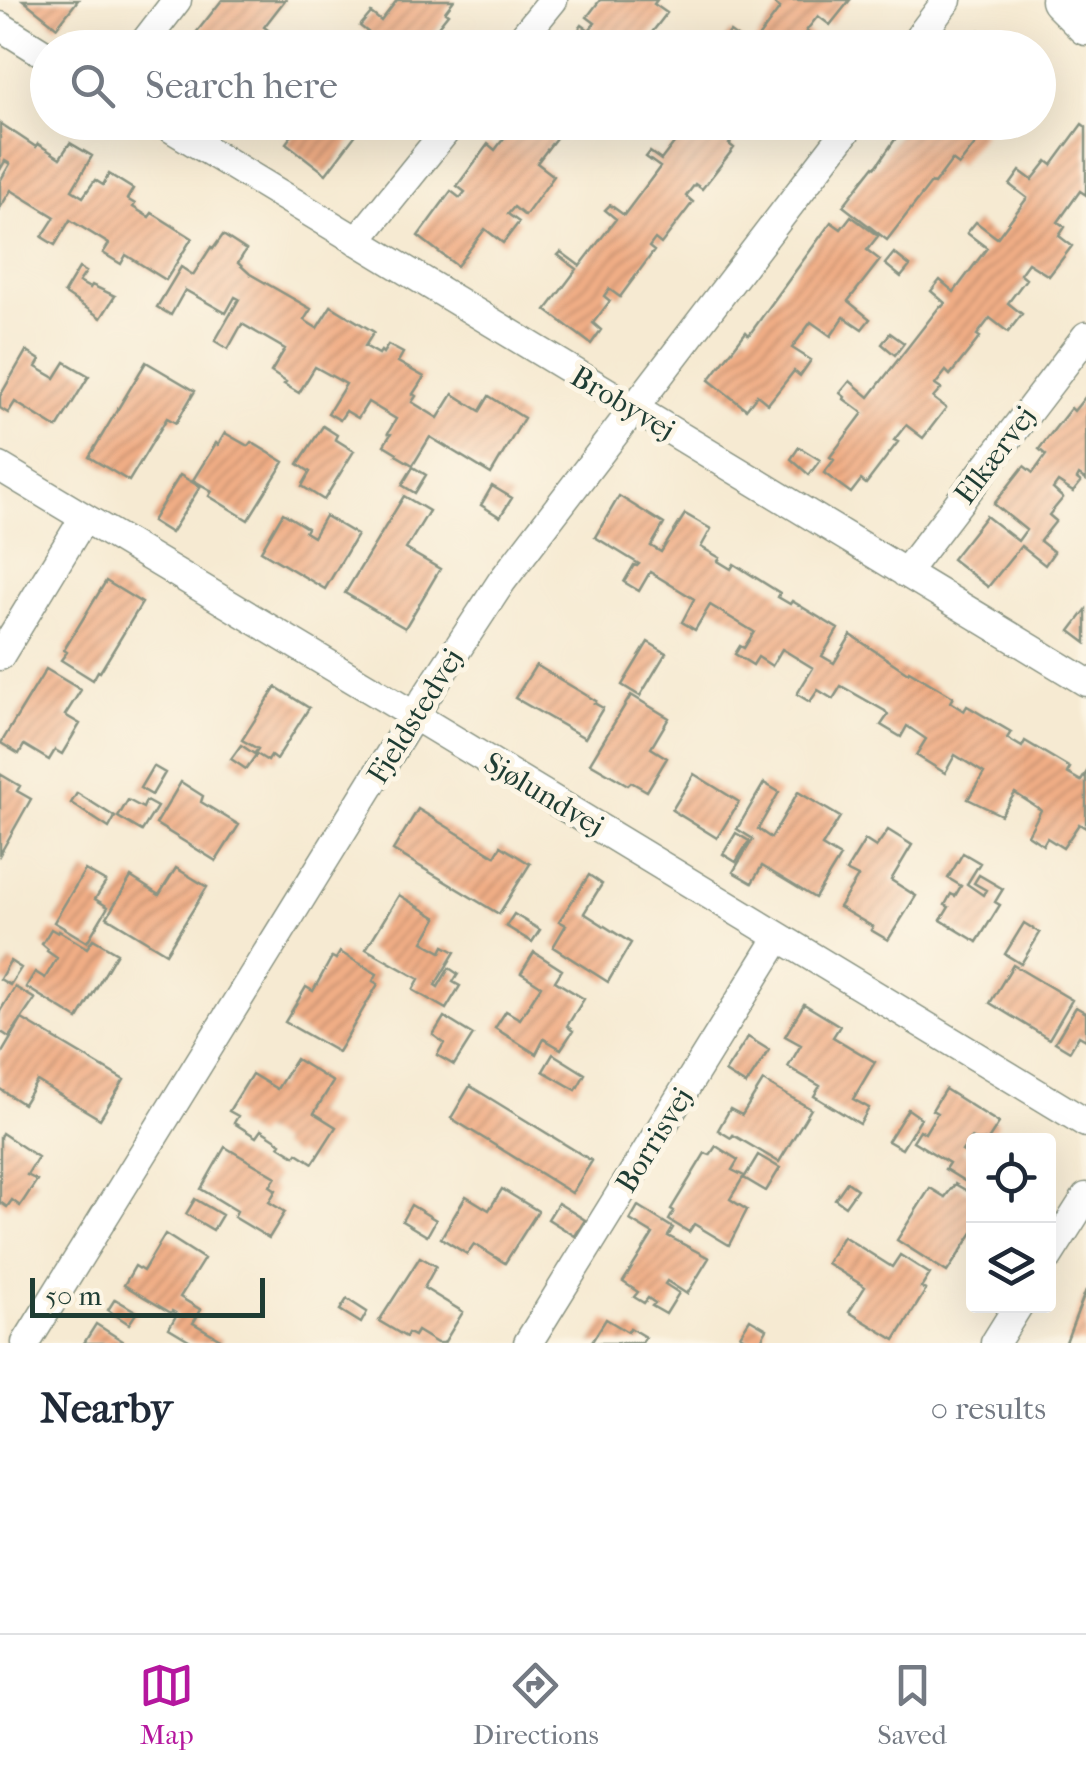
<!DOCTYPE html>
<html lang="en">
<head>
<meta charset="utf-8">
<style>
  body { margin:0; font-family:"IM FELL French Canon",serif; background:#f6f6f7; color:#1f2937 }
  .controls { position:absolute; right:30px; bottom:30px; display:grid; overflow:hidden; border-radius:10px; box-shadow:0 10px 40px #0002 }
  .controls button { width:90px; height:90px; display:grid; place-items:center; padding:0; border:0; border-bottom:2px solid #e0e1e3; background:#fff; color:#1f2937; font:50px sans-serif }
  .scale { position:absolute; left:30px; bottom:25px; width:235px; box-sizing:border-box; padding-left:10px; border:5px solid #1f3d34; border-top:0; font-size:28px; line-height:35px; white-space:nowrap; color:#1f3d34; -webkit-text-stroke:8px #fcf5e5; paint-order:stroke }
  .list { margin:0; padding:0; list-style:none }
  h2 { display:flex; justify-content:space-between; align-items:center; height:130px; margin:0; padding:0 40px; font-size:42px }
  h2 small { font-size:32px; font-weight:400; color:#747a83 }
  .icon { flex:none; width:55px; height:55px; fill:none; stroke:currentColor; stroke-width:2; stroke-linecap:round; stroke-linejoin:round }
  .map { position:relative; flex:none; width:1086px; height:1343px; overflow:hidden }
  .search { position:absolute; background:#fff; box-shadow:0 10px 40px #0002; left:30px; right:30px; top:30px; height:110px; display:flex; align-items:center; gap:25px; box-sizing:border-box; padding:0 35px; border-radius:55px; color:#747a83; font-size:38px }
  .sheet { height:290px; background:#fff }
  nav { display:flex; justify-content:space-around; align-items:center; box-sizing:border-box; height:140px; border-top:2px solid #e0e1e3; background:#fff; font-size:28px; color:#747a83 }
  nav a { display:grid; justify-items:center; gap:5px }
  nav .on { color:#b5179e }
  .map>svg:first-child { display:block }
  .building { fill:url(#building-hatch) }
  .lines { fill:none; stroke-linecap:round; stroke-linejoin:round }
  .street-casing { stroke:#8a9483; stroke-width:31 }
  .secondary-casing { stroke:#8a9483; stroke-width:41 }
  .street { stroke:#fff; stroke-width:28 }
  .secondary { stroke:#fff; stroke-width:38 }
  .labels { text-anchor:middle; stroke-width:10; stroke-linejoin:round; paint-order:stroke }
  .street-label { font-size:30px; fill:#1f3d34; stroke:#fcf5e5 }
</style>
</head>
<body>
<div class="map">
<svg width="1086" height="1343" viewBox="0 0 1086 1343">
  <defs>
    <pattern id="building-hatch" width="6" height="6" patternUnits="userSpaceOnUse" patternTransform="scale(2.5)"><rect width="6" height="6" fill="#f1ae86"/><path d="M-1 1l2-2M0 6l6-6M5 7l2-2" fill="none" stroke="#c38f6e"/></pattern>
  </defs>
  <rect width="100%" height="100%" fill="#fcf5e5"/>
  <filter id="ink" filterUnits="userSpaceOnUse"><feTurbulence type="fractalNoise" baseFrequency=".01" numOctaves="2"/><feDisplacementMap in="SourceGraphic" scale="20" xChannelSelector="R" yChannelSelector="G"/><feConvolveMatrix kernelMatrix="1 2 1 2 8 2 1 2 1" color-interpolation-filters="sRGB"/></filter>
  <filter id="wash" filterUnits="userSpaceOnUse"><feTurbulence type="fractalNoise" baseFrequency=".0048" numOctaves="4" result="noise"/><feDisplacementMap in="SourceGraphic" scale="40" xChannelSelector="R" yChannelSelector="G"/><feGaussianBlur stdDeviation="2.25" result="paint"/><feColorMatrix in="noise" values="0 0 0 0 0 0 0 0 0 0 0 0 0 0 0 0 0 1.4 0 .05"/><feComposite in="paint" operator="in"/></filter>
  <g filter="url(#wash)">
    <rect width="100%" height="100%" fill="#f6ead2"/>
    <g id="blocks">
      <!-- building -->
      <path class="building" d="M23,0H78L57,27Z
        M222,0H285L264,27L268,30L255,48H184Z
        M397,0H454L445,12L448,14L432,34L443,43L440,48H416L409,42L405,48H364L373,36L360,26L371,13L381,21Z
        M600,0H657L654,4L667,13L643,44L631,36L622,48H565L582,25L589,30L595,23L587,17Z
        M770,0H850L830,25L818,16L806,31L827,48H718L730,32L751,47L780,8Z
        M979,30L1002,48H966Z
        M284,122H344L357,133L326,174L286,143L295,131Z
        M508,122H568L537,163L554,176L525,216L514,207L508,214L519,222L503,243L485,229L457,266L418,236L451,191L460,198L465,192L457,186L488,144L495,150L507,134L502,130Z
        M690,122H756L744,138L737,133L729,144L734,148L702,189L695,184L686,196L693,202L661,244L655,239L649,247L654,251L620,297L609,289L604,296L610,301L593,323L601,330L591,344L546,310L577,269L558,255L561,252L580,266L616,219L605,210L610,205L624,215L660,167L646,157L650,152L661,160Z
        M907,122H983L978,129L984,133L959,165L952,160L934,184L931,183L887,240L843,206L874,166L876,167Z
        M0,123L36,147L38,144L60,158L70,143L92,156L72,190L83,197L95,180L103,185L109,174L133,189L127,199L135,204L133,207L149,217L152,213L192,238L166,280L126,255L121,264L103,253L109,244L70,220L55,245L42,237L55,217L11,190L0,208V181L10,164L5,161L0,170Z
        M1082,124L1086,127V195L1080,191L1058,222L1065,227L1059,236L1072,246L1049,276L1028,263L1020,274L1026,279L1008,303L1022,314L1008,332L990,318L977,335L980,337L950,375L946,371L935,385L941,389L933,398L946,408L923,438L906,425L894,440L898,442L866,484L861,480L851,493L824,473L834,460L830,457L863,413L844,399L845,397L840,393L850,381L869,397L940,306L942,307L945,303L931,291L940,280L954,292L987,248L967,233L976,222L997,238L1027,198L1010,185L1020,171L1032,180L1047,161L1052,165Z
        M851,216L878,236L867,250L880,260L848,301L870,319L862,329L844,317L831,336L811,322L792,348L811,360L800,376L794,371L768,404L757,395L746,409L709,380L746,332L749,335L831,222L841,229Z
        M223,235L246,250L238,263L250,274L311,309L304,320L317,328L331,306L374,332L365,346L379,354L381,351L383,353L388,345L403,353L398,362L424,377L413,394L416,396L412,402L438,418L453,394L480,411L489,396L524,418L491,474L430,437L413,465L396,455L397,453L384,445L391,434L388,433L396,419L368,402L358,418L346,411L340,420L328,413L346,384L315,367L299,393L284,384L286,382L271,372L285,349L242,324L228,349L215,341L239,299L235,297L226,313L185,290L171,315L157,307L181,267L193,275L211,247L213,249Z
        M894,253L910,266L901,277L885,264Z
        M79,268L86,272L79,282L90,288L92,285L115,296L101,318L64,293Z
        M890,333L904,343L895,355L882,344Z
        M26,351L40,360L36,367L55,378L65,362L89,376L57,428L15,402L8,413L0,408V396Z
        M146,362L195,391L176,423L167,418L129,481L89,457Z
        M1086,396V480L1079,475L1077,479L1081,482L1073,492L1058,482L1053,489L1063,498L1049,515L1056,521L1040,541L1054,552L1045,565L1021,546L988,587L952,559L986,516L1018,541L1026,530L994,504L1024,466L1033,473L1046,455L1039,449L1071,408L1074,411Z
        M323,426L337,435L335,439L354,451L324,500L302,486L310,472L298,464Z
        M225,433L248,446L251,442L284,462L248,520L209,496L212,491L193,480L216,443L218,445Z
        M799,447L820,460L809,475L791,459Z
        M413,467L426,475L415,493L402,485Z
        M180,475L200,487L171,533L152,521Z
        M492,486L512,498L500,517L481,505Z
        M404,496L429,511L406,549L440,569L405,628L345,593Z
        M619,496L664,524L651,546L661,552L685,514L711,529L701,547L720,558L718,561L731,569L734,564L780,593L778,597L790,604L792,601L838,629L822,656L834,663L851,635L908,673L909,671L953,697L950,702L964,711L967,706L1011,732L1007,738L1022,747L1025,741L1070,768L1067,773L1081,781L1086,773V828L1079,824L1063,848L1047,838L1043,845L1028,835L1041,810L1015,793L1001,815L968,799L984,773L955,755L945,773L916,755L926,739L907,726L901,737L881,725L888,715L885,711L841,686L833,699L818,690L810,702L797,694L813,668L782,649L772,666L758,657L753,665L735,654L740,646L744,648L754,632L710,605L695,630L682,622L694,599L650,572L639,591L624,582L634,565L637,566L639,564L595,537Z
        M283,513L307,528L305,532L313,537L325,516L357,535L325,589L261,551Z
        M106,581L142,603L100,672L98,671L93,680L61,660L67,652L64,650Z
        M1086,610V643L1070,631Z
        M648,642L666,653L640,696L622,685Z
        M536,665L596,701L594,703L603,708L585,738L515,698Z
        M46,669L81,690L65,715L80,724L62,754L55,750L49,760L24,745L19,754L1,743Z
        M276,687L309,708L276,760L271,756L268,761L255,753L258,749L242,740Z
        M631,695L669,718L651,748L667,758L647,791L631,782L628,785L590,763Z
        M241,745L256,755L246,769L231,759Z
        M153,766L165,773L152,795L140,788Z
        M0,774L20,786L17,791L31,799L0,854Z
        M694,774L739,802L717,838L672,810Z
        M181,782L203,796L201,802L239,825L216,861L156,824Z
        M764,783L779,792L758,829L771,838L798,792L840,817L822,846L840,857L815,898L762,866L752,883L733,872L753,839L737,829Z
        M77,793L115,817L109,828L71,803Z
        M128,800L143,808L146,801L157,807L142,831L118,817Z
        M418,809L495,856L501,846L530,864L499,914L393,850Z
        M888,830L912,845L891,880L916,896L888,940L871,930L873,927L839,907L858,877L846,871L865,840L876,847Z
        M736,833L749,841L736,862L723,854Z
        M963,853L980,863L967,884L983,895L986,890L974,883L979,875L1003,889L995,902L1000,905L977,942L941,920L949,907L945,905L951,894L955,896L961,886L948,878Z
        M176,868L207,887L166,953L107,917L131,877L159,895Z
        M85,870L106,882L95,899L108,907L87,942L54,922Z
        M589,875L602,884L584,913L631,943L608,982L553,947L566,925L559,921Z
        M399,895L437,918L423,942L441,952L444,946L455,952L435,985L438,987L449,968L458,974L453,982L460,986L446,1009L413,990L419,979L366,949Z
        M514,914L540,930L532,942L506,926Z
        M1024,923L1040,933L1021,964L1005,954Z
        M51,929L58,933L59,931L87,948L93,939L117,953L78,1019L26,987L35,972L45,978L57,958L47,951L48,949L42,944Z
        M340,952L377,974L373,981L378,984L338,1052L285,1022L306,987L313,991L332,957L336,959Z
        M534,952L562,970L555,981L584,999L567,1026L573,1031L561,1049L544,1039L536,1054L495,1028L506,1011L520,1019L541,986L521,973Z
        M10,961L21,968L10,985L0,979Z
        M1013,965L1072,1000L1049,1039L990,1003Z
        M15,987L35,999L9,1037L0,1031V1011Z
        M804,1004L840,1026L833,1037L875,1062L853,1099L869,1108L860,1124L814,1096L820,1086L788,1067L801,1045L785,1036Z
        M1076,1007L1086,1013V1040L1079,1036L1070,1051L1055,1042Z
        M444,1017L473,1035L454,1065L437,1055L444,1043L433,1035Z
        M22,1019L124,1080L100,1119L37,1081L23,1104L0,1089V1056Z
        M748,1037L769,1050L746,1085L725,1072Z
        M553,1054L585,1074L576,1090L543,1071Z
        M296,1059L333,1082L314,1113L336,1127L313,1163L297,1153L295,1156L279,1146L281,1143L261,1130L256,1137L234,1123L238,1116L229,1111L252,1074L277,1089Z
        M763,1081L811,1109L779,1162L733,1135L731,1138L718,1130L730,1109L742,1115Z
        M470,1086L592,1161L572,1193L451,1118Z
        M945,1089L999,1123L988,1140H975L971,1138L962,1151L974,1158V1187L945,1169L949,1163L913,1141L920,1130L925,1133L937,1113L932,1110Z
        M908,1109L921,1118L902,1149L888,1141Z
        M2,1133L38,1157L27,1175L37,1180L20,1206L12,1200L7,1207L0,1202V1137Z
        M716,1146L738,1160L732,1170L744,1176L730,1199L747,1210L729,1245L694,1224L689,1232L669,1220L674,1211L671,1209L705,1153L710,1155Z
        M225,1147L276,1177L270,1186L276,1190L269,1202L285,1212L269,1238L234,1217L237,1211L201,1189Z
        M758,1155L780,1168L766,1191L744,1178Z
        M847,1182L857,1189L845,1206L835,1199Z
        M955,1184L974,1195V1231L947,1272L897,1240L930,1188L945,1197Z
        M502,1189L538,1211L505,1263L474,1244L467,1254L441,1238L466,1196L489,1210Z
        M195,1199L222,1215L213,1230L186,1214Z
        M558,1203L585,1220L575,1236L548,1219Z
        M411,1205L436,1220L427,1236L402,1221Z
        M638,1206L673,1228L668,1236L709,1258L687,1294L667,1281L665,1284L679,1293L666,1314L652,1306L655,1303L648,1298L644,1303L634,1297L638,1292L623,1282L653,1234L630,1220Z
        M165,1234L204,1259L180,1297L201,1310L193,1323L222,1340L220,1343H194L169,1328L177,1314L172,1311L171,1313L124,1285L135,1266L143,1271Z
        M843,1236L892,1267L900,1255L930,1274L921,1288L926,1290L895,1340L849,1312L865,1287L827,1263Z
        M420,1257L436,1266L424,1288L463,1312L444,1343H437L417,1331L414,1336L408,1333L406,1337L379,1321Z
        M1086,1290V1343H1069L1066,1342Z
        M115,1299L137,1312L129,1324L108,1310Z
        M347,1299L367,1312L361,1323L340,1310Z
        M606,1319L628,1332L630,1328L645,1337L642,1343H591Z
        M750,1319L767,1329L759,1343H753L740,1335Z
        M96,1324L126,1343H84Z"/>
    </g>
  </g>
  <g filter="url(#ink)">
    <use href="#blocks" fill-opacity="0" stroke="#8a9483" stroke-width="2.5"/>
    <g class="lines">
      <defs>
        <path id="street" d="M0,26L48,56
          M140,48L177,0
          M514,48L553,0
          M911,48L947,0
          M161,122L1086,682
          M357,241L453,122
          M0,467L400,707L1086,1123
          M905,573L1086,336
          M0,656L84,518
          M1048,1257L1086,1197
          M26,1343L414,715L502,581L853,122
          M528,1343L779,937
          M995,1343L1018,1306"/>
        <path id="secondary" d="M1060,0L1086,26"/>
      </defs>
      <!-- street casing -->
      <use href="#street" class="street-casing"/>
      <!-- secondary casing -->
      <use href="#secondary" class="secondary-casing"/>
      <!-- street -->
      <use href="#street" class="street"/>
      <!-- secondary -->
      <use href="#secondary" class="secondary"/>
    </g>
  </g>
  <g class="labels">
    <!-- street labels -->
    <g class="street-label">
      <text transform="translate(623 403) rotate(31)" y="10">Brobyvej</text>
      <text transform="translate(995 455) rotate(-53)" y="10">Elkærvej</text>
      <text transform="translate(415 716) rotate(-58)" y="10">Fjeldstedvej</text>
      <text transform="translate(544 794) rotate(31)" y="10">Sjølundvej</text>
      <text transform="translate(654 1140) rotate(-58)" y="10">Borrisvej</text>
    </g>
  </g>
</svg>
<div class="controls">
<button><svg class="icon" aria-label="locate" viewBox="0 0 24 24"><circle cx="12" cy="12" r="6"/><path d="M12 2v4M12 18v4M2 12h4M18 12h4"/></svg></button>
<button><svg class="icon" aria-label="layers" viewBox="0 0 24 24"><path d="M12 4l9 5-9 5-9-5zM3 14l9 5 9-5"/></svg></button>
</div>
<div class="scale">50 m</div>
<div class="search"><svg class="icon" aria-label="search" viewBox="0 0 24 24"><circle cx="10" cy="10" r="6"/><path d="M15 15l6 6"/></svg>Search here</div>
</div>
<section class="sheet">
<h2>Nearby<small>0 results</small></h2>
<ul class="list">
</ul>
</section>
<nav>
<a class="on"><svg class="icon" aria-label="map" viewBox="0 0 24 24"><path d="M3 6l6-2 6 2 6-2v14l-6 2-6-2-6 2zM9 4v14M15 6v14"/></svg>Map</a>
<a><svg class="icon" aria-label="directions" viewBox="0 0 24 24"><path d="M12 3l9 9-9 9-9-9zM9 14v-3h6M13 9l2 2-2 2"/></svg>Directions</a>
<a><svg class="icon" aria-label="saved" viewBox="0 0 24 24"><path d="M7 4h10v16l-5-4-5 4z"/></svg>Saved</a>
</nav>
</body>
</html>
